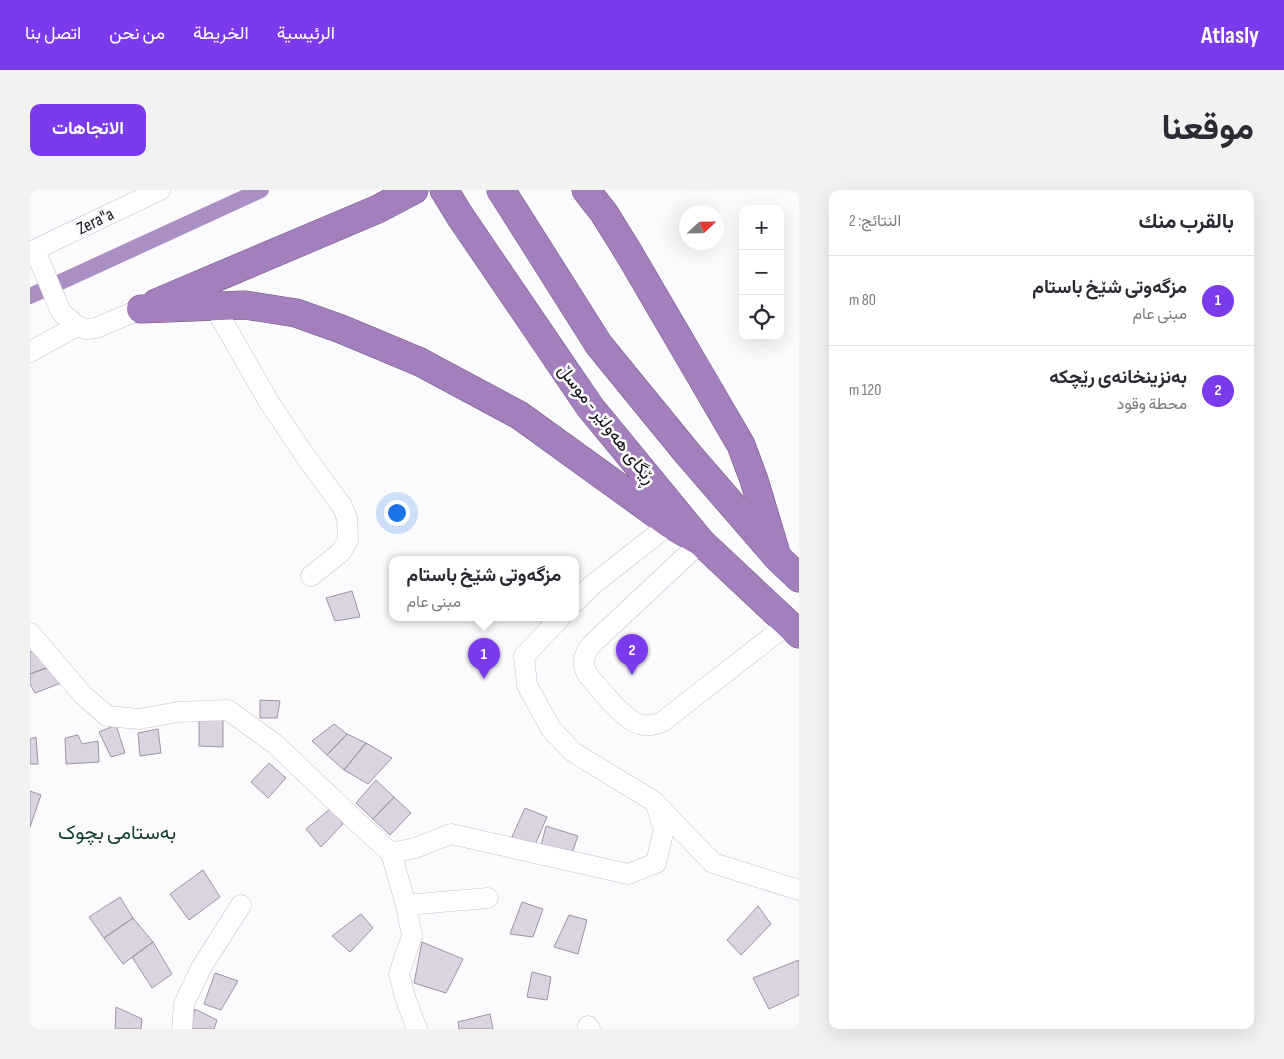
<!DOCTYPE html>
<html lang="ar">
<head>
<meta charset="utf-8">
<style>
  body { margin:0; font-family:"Sofia Sans Condensed",Vazirmatn,sans-serif; background:#f2f2f3; color:#2b2b33; direction:rtl }
  .controls { position:absolute; right:15px; top:15px; display:grid; overflow:hidden; border-radius:10px; box-shadow:0 5px 20px #0002 }
  .controls button { width:45px; height:45px; display:grid; place-items:center; padding:0; border:0; border-bottom:1px solid #e1e1e2; background:#fff; color:#2b2b33; font:25px sans-serif }
  .compass { position:absolute; left:649px; top:15px; width:45px; height:45px; border-radius:50%; background:#fff; box-shadow:0 5px 20px #0002; rotate:68deg }
  .you { position:absolute; left:366px; top:322px; width:18px; height:18px; margin:-12px; border:4px solid #fff; border-radius:50%; background:#1a73e8; box-shadow:0 0 0 8px #1a73e833 }
  .badge { display:grid; place-items:center; width:32px; height:32px; border-radius:50%; background:#7c3aed; color:#fff; font-size:16px; font-weight:700 }
  .pin { position:absolute; translate:-50% -41px; filter:drop-shadow(0 1px 2px #0008) }
  .pin::after { content:''; position:absolute; top:26px; width:18px; height:15px; background:inherit; clip-path:polygon(0 0,100% 0,50% 100%) }
  .popup { position:absolute; left:359px; top:366px; width:190px; height:65px; box-sizing:border-box; display:grid; place-content:center; border-radius:10px; background:#fff; filter:drop-shadow(0 1px 4px #0005); font-size:16px; white-space:nowrap; color:#7c7c81 }
  .popup b { font-size:19px; color:#2b2b33 }
  .popup::after { content:''; position:absolute; left:50%; top:100%; margin-left:-10px; border:10px solid transparent; border-top-color:#fff }
  .list { margin:0; padding:0; list-style:none }
  h2 { display:flex; justify-content:space-between; align-items:center; height:65px; margin:0; padding:0 20px; font-size:21px }
  h2 small { font-size:16px; font-weight:400; color:#7c7c81 }
  .list li { display:grid; grid-template-columns:32px 1fr auto; gap:15px; align-items:center; box-sizing:border-box; height:90px; padding:0 20px; border-top:1px solid #e1e1e2 }
  .list b { display:block; font-size:19px; white-space:nowrap }
  .list p { margin:0; font-size:16px; white-space:nowrap; color:#7c7c81 }
  .list em { font-size:16px; font-style:normal; color:#7c7c81 }
  .icon { flex:none; width:28px; height:28px; fill:none; stroke:currentColor; stroke-width:2; stroke-linecap:round; stroke-linejoin:round }
  .map { position:relative; flex:none; width:769px; height:839px; overflow:hidden; direction:ltr; border-radius:10px }
  header { display:flex; align-items:center; gap:30px; box-sizing:border-box; height:70px; padding:0 25px; background:#7c3aed; color:#fff }
  header strong { font-size:24px }
  nav { display:flex; gap:28px; margin-inline-start:auto; font-size:18px }
  .intro { display:flex; align-items:center; justify-content:space-between; box-sizing:border-box; height:120px; padding:0 30px }
  h1 { margin:0; font-size:35px }
  .button { padding:12px 22px; border-radius:10px; background:#7c3aed; color:#fff; font-size:18px; font-weight:700 }
  main { display:flex; gap:30px; padding:0 30px }
  aside { flex:1; background:#fff; border-radius:10px; box-shadow:0 5px 20px #0002 }
  .map>svg:first-child { display:block }
  .lines { fill:none; stroke-linecap:round; stroke-linejoin:round }
  .canal { stroke:#ab8ec2; stroke-width:16 }
  .building { fill:#dbd2e2; stroke:#9c94a3 }
  .minor-casing { stroke:#c8bfd0; stroke-width:21 }
  .highway-casing { stroke:#725a85; stroke-width:29 }
  .minor { stroke:#fff; stroke-width:20 }
  .highway { stroke:#a37fbe; stroke-width:28 }
  .labels { text-anchor:middle; stroke-width:5; stroke-linejoin:round; paint-order:stroke }
  .street-label { font-size:18px; fill:#18151b; stroke:#fbfafd }
  .quarter-label { font-size:20px; fill:#113d29; stroke:#fbfafd }
</style>
</head>
<body>
<header>
<strong>Atlasly</strong>
<nav><a>الرئيسية</a><a>الخريطة</a><a>من نحن</a><a>اتصل بنا</a></nav>
</header>
<div class="intro"><h1>موقعنا</h1><a class="button">الاتجاهات</a></div>
<main>
<aside>
<h2>بالقرب منك<small>النتائج: 2</small></h2>
<ul class="list">
<li><span class="badge">1</span><div><b>مزگەوتی شێخ باستام</b><p>مبنى عام</p></div><em>80 m</em></li>
<li><span class="badge">2</span><div><b>بەنزینخانەی رێچکە</b><p>محطة وقود</p></div><em>120 m</em></li>
</ul>
</aside>
<div class="map">
<svg width="769" height="839" viewBox="0 0 769 839">
  <rect width="100%" height="100%" fill="#fbfafd"/>
  <g class="lines">
    <!-- canal -->
    <path class="canal" d="M0,106L231,0"/>
  </g>
  <!-- building -->
  <path class="building" d="M322,401L330,427L305,431L296,408Z
    M7,459L19,477L0,484V462Z
    M19,477L31,493L5,503L0,494V484Z
    M230,510L250,511L247,528H230Z
    M193,526V557L169,556V527Z
    M304,534L317,544L297,565L282,551Z
    M86,535L95,563L81,567L69,542Z
    M128,539L131,563L110,566L108,543Z
    M317,544L336,553L314,580L297,565Z
    M48,545L52,554L68,551L69,572L36,574L35,548Z
    M6,547L8,574H0V549Z
    M336,553L362,568L338,594L314,580Z
    M239,573L256,588L238,608L221,592Z
    M346,590L364,607L343,629L326,613Z
    M0,601L11,605L0,637Z
    M364,607L381,623L360,645L343,629Z
    M301,618L313,634L291,657L276,639Z
    M495,618L517,627L505,655L481,649Z
    M516,636L548,646L542,663L511,656Z
    M173,680L190,707L159,730L140,704Z
    M90,707L103,728L74,748L59,727Z
    M492,712L513,719L503,747L480,744Z
    M728,716L741,734L711,765L697,750Z
    M331,724L343,738L320,762L302,746Z
    M539,725L557,730L548,764L524,757Z
    M103,728L123,752L93,774L74,748Z
    M123,752L142,784L122,798L102,767Z
    M392,752L433,769L416,803L384,793Z
    M769,770V805L739,819L723,788Z
    M502,782L521,787L517,810L497,807Z
    M185,783L208,791L191,820L174,814Z
    M86,817L112,829L111,839H85Z
    M165,819L187,830L184,839H159Z
    M460,824L463,839H429L428,832Z"/>
  <g class="lines">
    <defs>
      <path id="minor" d="M5,60L31,122L47,136L56,139L66,138L111,119
        M0,62L130,0
        M184,116L239,212L278,270L312,316L317,328L318,350L311,362L281,386
        M0,162L47,136
        M671,352L561,455C553,465 552,473 557,484C568,497 594,530 609,534C617,537 624,535 632,532L758,434
        M545,412L561,396L640,334
        M0,443L53,505L77,526L109,529L148,522L198,520L245,554L327,632L361,663L385,658L421,644L598,684L626,673L634,639L625,612L543,562L521,539L497,495L494,466L530,428
        M629,617L683,673L769,700
        M361,663L376,715L382,746L369,784L376,810L387,839
        M376,715L458,708
        M558,836L560,839
        M152,839L154,814L171,778L211,715"/>
      <path id="highway" d="M414,0L430,26L560,217L671,352L769,444
        M471,0L569,155L658,264L748,368L769,388
        M556,0L574,23L600,65L711,255L724,290L745,360
        M126,113L348,19L384,0
        M111,119L215,115L266,123L311,139L390,172L489,225L640,334L671,352"/>
    </defs>
    <!-- minor casing -->
    <use href="#minor" class="minor-casing"/>
    <!-- highway casing -->
    <use href="#highway" class="highway-casing"/>
    <!-- minor -->
    <use href="#minor" class="minor"/>
    <!-- highway -->
    <use href="#highway" class="highway"/>
  </g>
  <g class="labels">
    <!-- street labels -->
    <g class="street-label">
      <text transform="translate(65 31) rotate(-26)" y="6">Zera"a</text>
      <text transform="translate(577 234) rotate(52)" y="6">ڕێگای هەولێر - موسڵ</text>
    </g>
    <!-- quarter labels -->
    <g class="quarter-label">
      <text x="87" y="649">بەستامی بچوک</text>
    </g>
  </g>
</svg>
<div class="controls">
<button>+</button>
<button>−</button>
<button><svg class="icon" aria-label="locate" viewBox="0 0 24 24"><circle cx="12" cy="12" r="6"/><path d="M12 2v4M12 18v4M2 12h4M18 12h4"/></svg></button>
</div>
<svg class="compass" viewBox="-18 -18 36 36"><path d="M0-13l5 13h-10z" fill="#e53935"/><path d="M0 13l5-13h-10z" fill="#7c7c81"/></svg>
<div class="you"></div>
<div class="pin badge" style="left:454px;top:489px">1</div>
<div class="popup"><b>مزگەوتی شێخ باستام</b>مبنى عام</div>
<div class="pin badge" style="left:602px;top:485px">2</div>
</div>
</main>
</body>
</html>
